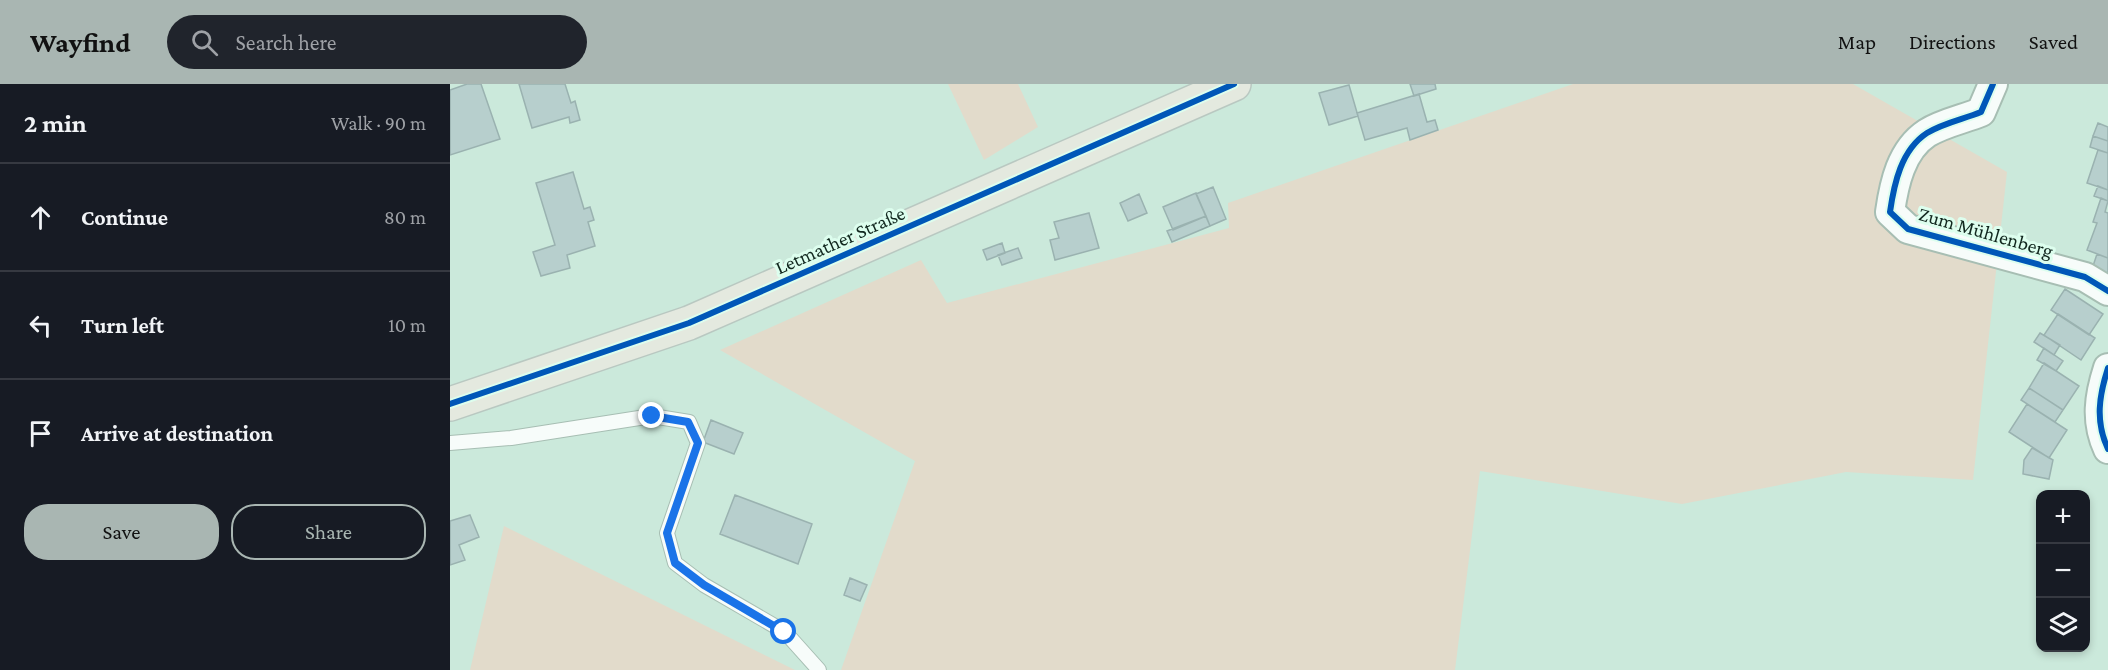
<!DOCTYPE html>
<html lang="en">
<head>
<meta charset="utf-8">
<style>
  body { margin:0; font-family:"Crimson Pro",serif; background:#20242c; color:#f1f3f6 }
  .controls { position:absolute; right:18px; bottom:18px; display:grid; overflow:hidden; border-radius:12px; box-shadow:0 3px 9px #0003 }
  .controls button { width:54px; height:54px; display:grid; place-items:center; padding:0; border:0; border-bottom:2px solid #363941; background:#171b24; color:#f1f3f6; font:30px sans-serif }
  .stop { position:absolute; width:18px; height:18px; margin:-14px; border:4px solid #1a73e8; border-radius:50%; background:#fff }
  .stop.end { background:#1a73e8; border-color:#fff; box-shadow:0 2px 6px #0008 }
  .list { margin:0; padding:0; list-style:none }
  h2 { display:flex; justify-content:space-between; align-items:center; height:78px; margin:0; padding:0 24px; font-size:26px }
  h2 small { font-size:20px; font-weight:400; color:#9ea1a6 }
  .list li { display:grid; grid-template-columns:39px 1fr auto; gap:18px; align-items:center; box-sizing:border-box; height:108px; padding:0 24px; border-top:2px solid #363941 }
  .list b { display:block; font-size:22px; white-space:nowrap }
  .list em { font-size:20px; font-style:normal; color:#9ea1a6 }
  .actions { display:flex; gap:12px; padding:18px 24px }
  .actions a { flex:1; padding:14px 0; border:2px solid #a9b6b2; border-radius:24px; text-align:center; font-size:21px; color:#a9b6b2 }
  .actions .main { background:#a9b6b2; color:#111 }
  .icon { flex:none; width:33px; height:33px; fill:none; stroke:currentColor; stroke-width:2; stroke-linecap:round; stroke-linejoin:round }
  .map { position:relative; flex:none; width:1658px; height:586px; overflow:hidden }
  header { display:flex; align-items:center; gap:36px; box-sizing:border-box; height:84px; padding:0 30px; background:#a9b6b2; color:#111 }
  header strong { font-size:28px }
  nav { display:flex; gap:33px; margin-inline-start:auto; font-size:21px }
  .search { width:420px; height:54px; background:#20242c; display:flex; align-items:center; gap:15px; box-sizing:border-box; padding:0 21px; border-radius:33px; color:#9ea1a6; font-size:22px }
  main { display:flex }
  aside { flex:1; background:#171b24 }
  .map>svg:first-child { display:block }
  .green { fill:#e2dbcb }
  .building { fill:#b7cfcd; stroke:#9ab2b0; stroke-width:1.5 }
  .lines { fill:none; stroke-linecap:round; stroke-linejoin:round }
  .service-casing { stroke:#a7beb3; stroke-width:16 }
  .minor-casing { stroke:#a7beb3; stroke-width:32 }
  .primary-casing { stroke:#b9c8c1; stroke-width:36 }
  .service { stroke:#f7fcfa; stroke-width:14 }
  .minor { stroke:#f7fcfa; stroke-width:28 }
  .primary { stroke:#e4e9df; stroke-width:33 }
  .cycleway-casing { stroke:#ddfeee; stroke-width:10 }
  .cycleway { stroke:#0057b8; stroke-width:6 }
  .route { stroke:#1a73e8; stroke-width:8 }
  .labels { text-anchor:middle; stroke-width:6; stroke-linejoin:round; paint-order:stroke }
  .street-label { font-size:20px; fill:#11271e; stroke:#ddfeee }
</style>
</head>
<body>
<header>
<strong>Wayfind</strong>
<div class="search"><svg class="icon" aria-label="search" viewBox="0 0 24 24"><circle cx="10" cy="10" r="6"/><path d="M15 15l6 6"/></svg>Search here</div>
<nav><a>Map</a><a>Directions</a><a>Saved</a></nav>
</header>
<main>
<aside>
<h2>2 min<small>Walk · 90 m</small></h2>
<ul class="list">
<li><svg class="icon" aria-label="ahead" viewBox="0 0 24 24"><path d="M12 20V5M6 11l6-6 6 6"/></svg><div><b>Continue</b></div><em>80 m</em></li>
<li><svg class="icon" aria-label="left" viewBox="0 0 24 24"><path d="M17 20v-9H6M10 6l-5 5 5 5"/></svg><div><b>Turn left</b></div><em>10 m</em></li>
<li><svg class="icon" aria-label="arrive" viewBox="0 0 24 24"><path d="M6 21V4h12l-3 4 3 4H6"/></svg><div><b>Arrive at destination</b></div></li>
</ul>
<div class="actions"><a class="main">Save</a><a>Share</a></div>
</aside>
<div class="map">
<svg width="1658" height="586" viewBox="0 0 1658 586">
  <rect width="100%" height="100%" fill="#cbe9db"/>
  <!-- green -->
  <path class="green" d="M498,0H568L588,43L534,76Z
    M1123,0H1403L1557,88L1523,396L1396,388L1232,420L1030,387L1005,586H391L465,377L270,266L471,176L497,219L779,144L778,119Z
    M54,442L345,586H20Z"/>
  <!-- building -->
  <path class="building" d="M17,0H31L50,55L0,71V6Z
    M69,0H115L121,19L125,17L130,36L120,39L119,33L82,44Z
    M960,0H985L986,5L964,12Z
    M899,1L908,32L879,41L869,9Z
    M969,10L977,38L985,36L988,46L960,56L957,44L915,56L907,29Z
    M1648,39L1658,43V57L1643,52Z
    M1643,52L1658,57V69L1640,63Z
    M1648,66L1658,69V106L1637,99Z
    M123,88L134,125L140,123L144,136L138,138L145,162L117,171L120,184L91,192L83,168L105,161L86,99Z
    M1648,102L1658,106V117L1644,112Z
    M763,103L776,135L760,142L746,110Z
    M746,109L756,132L723,146L713,123Z
    M689,110L697,129L678,137L670,119Z
    M1651,114L1658,117L1655,128L1658,129V174L1637,166L1647,139L1643,138Z
    M639,129L649,164L605,176L600,156L609,154L604,138Z
    M756,132L760,142L722,158L717,147Z
    M552,159L555,169L537,176L533,166Z
    M568,164L572,174L552,181L548,171Z
    M1647,170L1658,174V195L1642,185Z
    M1615,205L1653,230L1639,251L1601,226Z
    M1608,230L1645,254L1631,276L1594,251Z
    M1590,249L1610,261L1604,271L1584,258Z
    M1594,264L1613,277L1606,287L1587,276Z
    M1594,279L1629,302L1613,326L1579,304Z
    M1579,304L1613,326L1605,338L1571,316Z
    M1577,320L1617,346L1599,374L1559,348Z
    M261,336L293,349L284,370L253,358Z
    M1582,364L1603,376L1599,395L1573,390L1574,376Z
    M285,411L362,440L348,480L270,450Z
    M20,431L29,453L9,461L15,476L0,481V437Z
    M400,494L417,501L410,517L394,511Z"/>
  <g class="lines">
    <defs>
      <path id="service" d="M0,359L61,354L202,332L239,338L248,359L217,449L225,479L254,501L335,548L369,586"/>
      <path id="minor" d="M1543,0L1531,28C1514,35 1493,39 1477,49C1451,66 1444,100 1440,128L1458,145L1635,193L1658,207
        M1658,284C1649,312 1645,337 1658,365"/>
      <path id="primary" d="M0,320L239,239L784,0"/>
    </defs>
    <!-- service casing -->
    <use href="#service" class="service-casing"/>
    <!-- minor casing -->
    <use href="#minor" class="minor-casing"/>
    <!-- primary casing -->
    <use href="#primary" class="primary-casing"/>
    <!-- service -->
    <use href="#service" class="service"/>
    <!-- minor -->
    <use href="#minor" class="minor"/>
    <!-- primary -->
    <use href="#primary" class="primary"/>
    <defs>
      <path id="cycleway" d="M1543,0L1531,28C1514,35 1493,39 1477,49C1451,66 1444,100 1440,128L1458,145L1635,193L1658,207
        M1658,284C1649,312 1645,337 1658,365
        M0,320L239,239L784,0"/>
    </defs>
    <!-- cycleway casing -->
    <use href="#cycleway" class="cycleway-casing"/>
    <!-- cycleway -->
    <use href="#cycleway" class="cycleway"/>
  </g>
  <g class="lines">
    <!-- route -->
    <path class="route" d="M202,332L238,338L248,359L217,449L225,479L254,501L334,548"/>
  </g>
  <g class="labels">
    <!-- street labels -->
    <g class="street-label">
      <text transform="translate(1536 148) rotate(16)" y="7">Zum Mühlenberg</text>
      <text transform="translate(390 156) rotate(-24)" y="7">Letmather Straße</text>
    </g>
  </g>
</svg>
<div class="controls">
<button>+</button>
<button>−</button>
<button><svg class="icon" aria-label="layers" viewBox="0 0 24 24"><path d="M12 4l9 5-9 5-9-5zM3 14l9 5 9-5"/></svg></button>
</div>
<div class="stop" style="left:334px;top:548px"></div>
<div class="stop end" style="left:202px;top:332px"></div>
</div>
</main>
</body>
</html>
